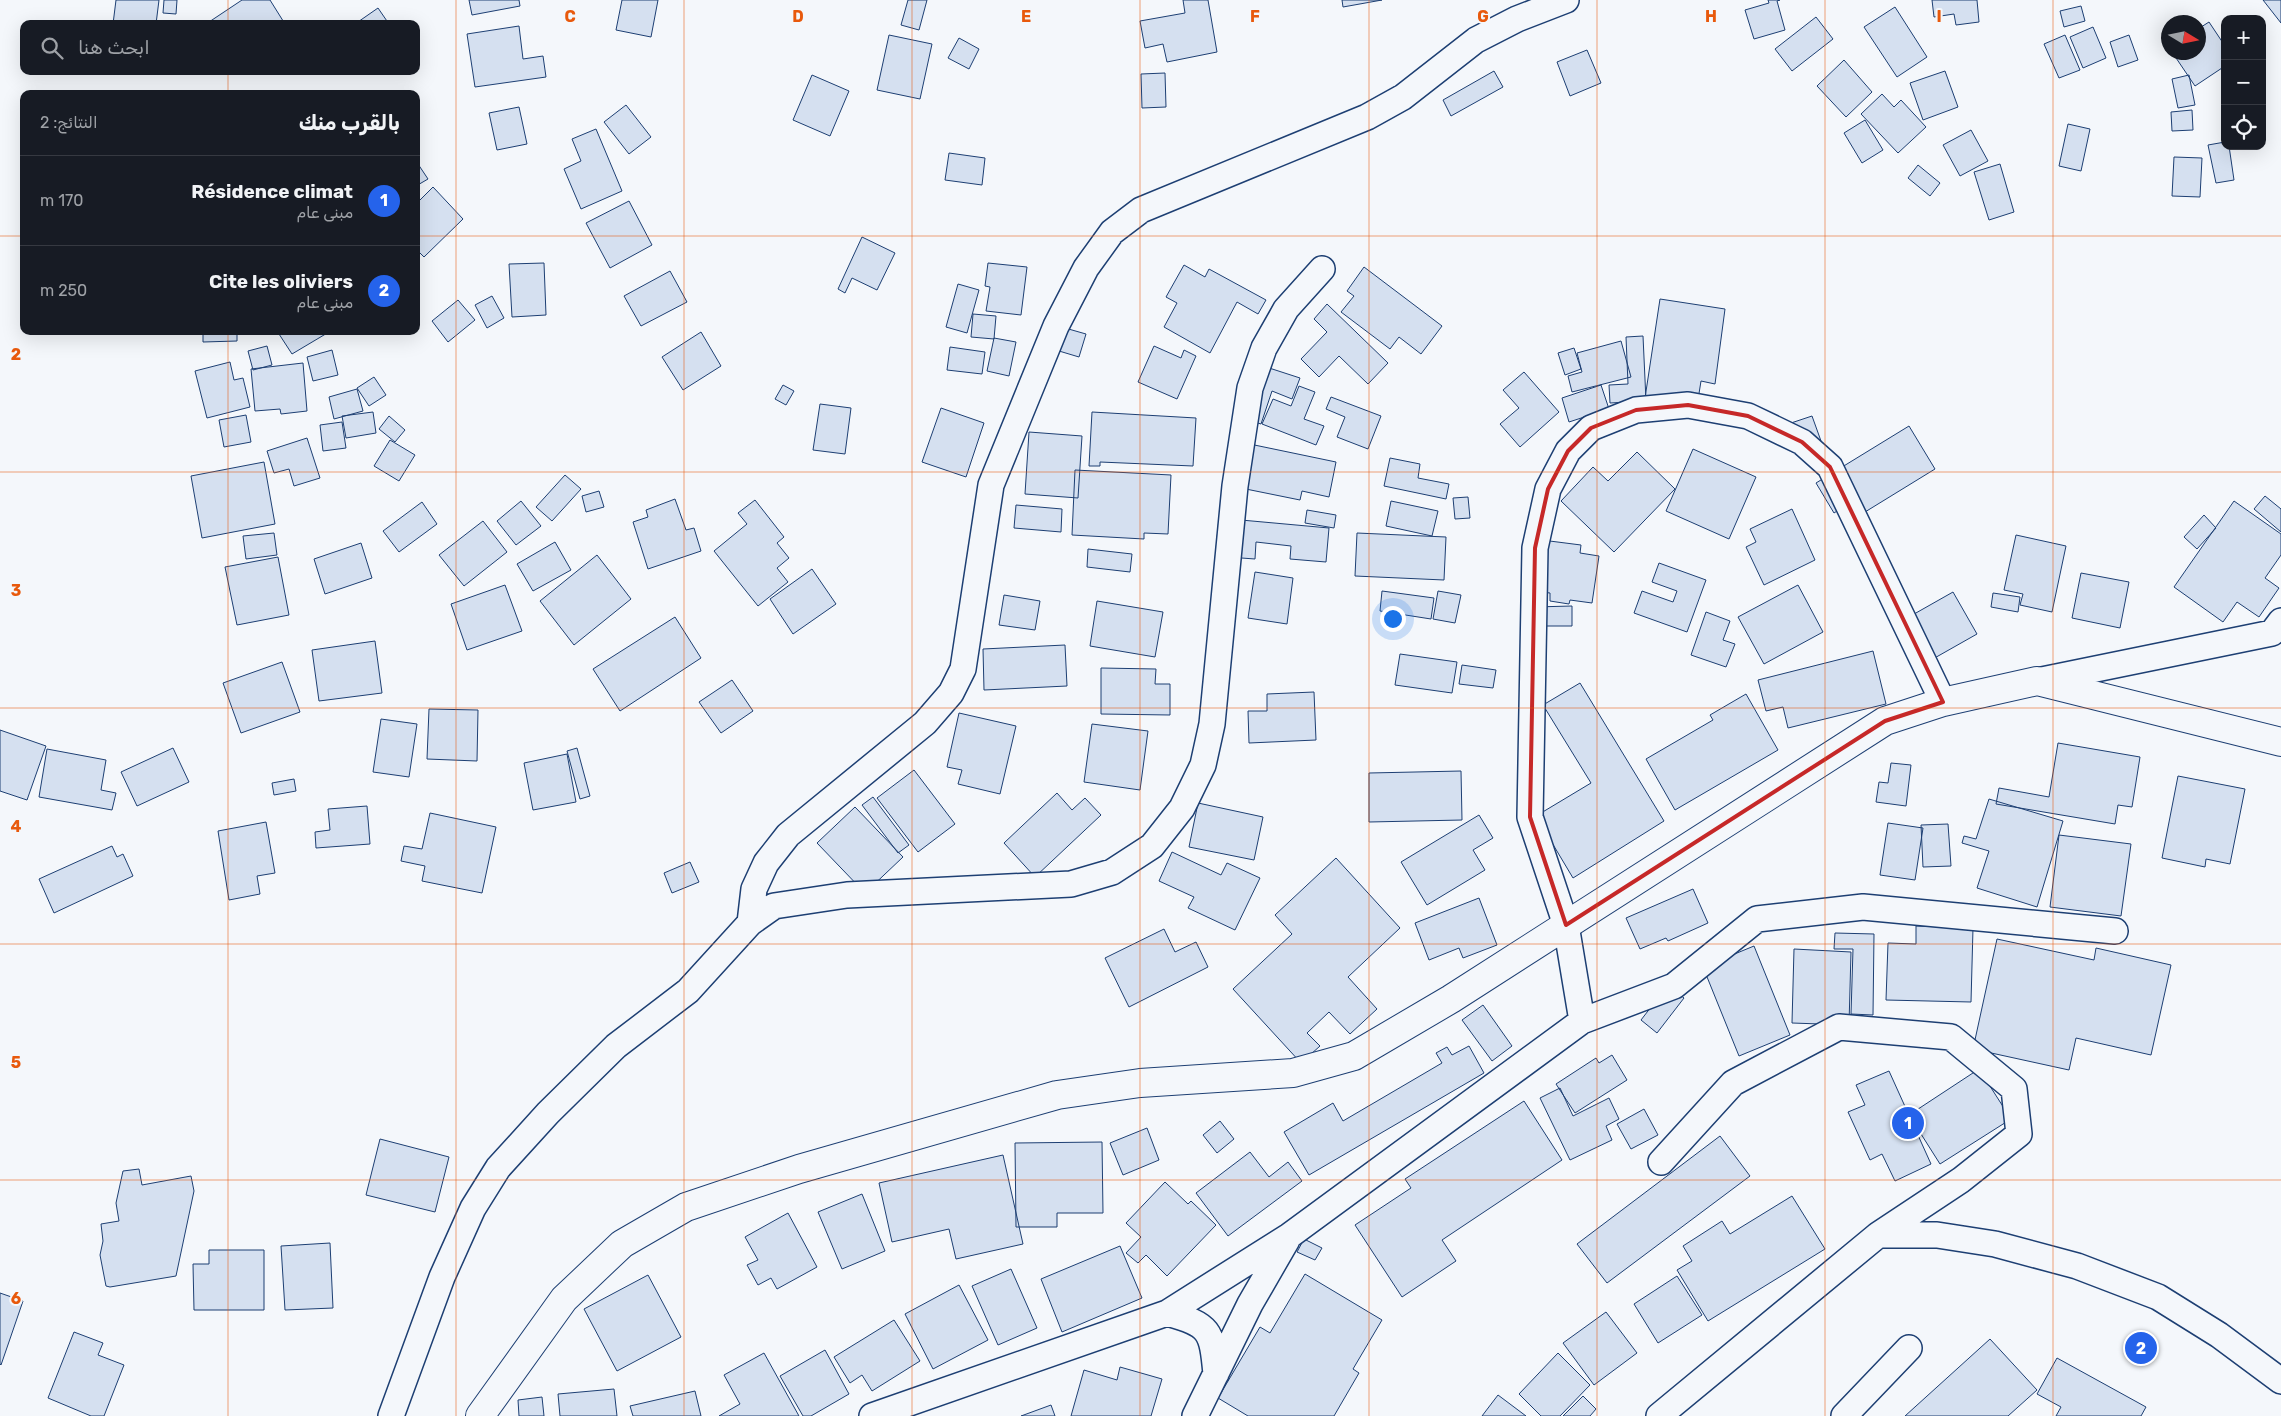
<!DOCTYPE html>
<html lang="ar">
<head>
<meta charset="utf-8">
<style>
  body { margin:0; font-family:Rubik,Vazirmatn,sans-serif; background:#20242c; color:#f1f3f6; direction:rtl }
  .controls { position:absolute; right:15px; top:15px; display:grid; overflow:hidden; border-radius:10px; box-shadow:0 5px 20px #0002 }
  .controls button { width:45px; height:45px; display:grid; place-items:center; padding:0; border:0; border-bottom:1px solid #363941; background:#171b24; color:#f1f3f6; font:25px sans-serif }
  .compass { position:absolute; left:2161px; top:15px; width:45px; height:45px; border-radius:50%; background:#171b24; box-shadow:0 5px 20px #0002; rotate:100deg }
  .you { position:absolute; left:1392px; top:618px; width:18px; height:18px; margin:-12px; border:4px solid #fff; border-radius:50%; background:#1a73e8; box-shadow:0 0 0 8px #1a73e833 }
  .badge { display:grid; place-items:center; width:32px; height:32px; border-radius:50%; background:#2563eb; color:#fff; font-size:16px; font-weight:700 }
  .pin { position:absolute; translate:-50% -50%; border:2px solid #fff; box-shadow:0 1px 5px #0006 }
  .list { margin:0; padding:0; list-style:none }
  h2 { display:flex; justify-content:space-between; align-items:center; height:65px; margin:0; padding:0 20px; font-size:21px }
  h2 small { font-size:16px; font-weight:400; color:#9ea1a6 }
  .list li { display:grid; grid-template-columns:32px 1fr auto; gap:15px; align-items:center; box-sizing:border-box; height:90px; padding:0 20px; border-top:1px solid #363941 }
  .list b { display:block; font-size:19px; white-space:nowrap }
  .list p { margin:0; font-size:16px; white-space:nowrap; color:#9ea1a6 }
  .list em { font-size:16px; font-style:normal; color:#9ea1a6 }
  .icon { flex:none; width:28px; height:28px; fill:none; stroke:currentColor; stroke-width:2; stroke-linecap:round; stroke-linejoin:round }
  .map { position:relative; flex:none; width:2281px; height:1416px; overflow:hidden; direction:ltr }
  .search { position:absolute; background:#171b24; box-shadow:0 5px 20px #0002; left:20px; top:20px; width:400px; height:55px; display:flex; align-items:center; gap:12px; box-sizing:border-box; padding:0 18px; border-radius:10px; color:#9ea1a6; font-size:19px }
  .panel { position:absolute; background:#171b24; box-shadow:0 5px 20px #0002; left:20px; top:90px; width:400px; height:245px; border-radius:10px; direction:rtl }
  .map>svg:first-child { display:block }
  .building { fill:#d5e0f0; stroke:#1d3f73 }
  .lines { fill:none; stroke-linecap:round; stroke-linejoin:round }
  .minor-casing { stroke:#1d3f73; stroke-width:28 }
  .secondary-casing { stroke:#1d3f73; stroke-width:30 }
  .minor { stroke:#f4f7fb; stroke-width:25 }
  .secondary { stroke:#f4f7fb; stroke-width:28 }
  .marked { fill:none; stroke:#c62828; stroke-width:4; stroke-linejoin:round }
  .grid { fill:none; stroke:#e8590c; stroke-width:1; stroke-opacity:0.55 }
  .grid-label { font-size:16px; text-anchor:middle; font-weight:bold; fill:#e8590c; stroke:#f4f7fb; stroke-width:4; stroke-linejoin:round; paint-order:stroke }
</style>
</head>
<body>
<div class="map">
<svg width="2281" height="1416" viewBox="0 0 2281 1416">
  <rect width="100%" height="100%" fill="#f4f7fb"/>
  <!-- building -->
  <path class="building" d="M116,0H159L156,24H113Z
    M164,0H177L176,14L163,13Z
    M242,0H270L285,24H206Z
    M469,0H519L520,6L472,15Z
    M622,0H658L651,37L616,30Z
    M908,0H927L919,30L901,25Z
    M1183,0H1208L1217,52L1167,62L1163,44L1145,48L1140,21L1185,13Z
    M1342,0H1382L1343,7Z
    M1768,0H1780L1777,1L1785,30L1754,39L1745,10L1769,3Z
    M1932,0H1977L1979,22L1956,25L1954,14L1934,17Z
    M2263,0H2281V23Z
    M2081,6L2085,21L2064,27L2060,11Z
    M1895,7L1927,57L1897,77L1864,27Z
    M378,8L389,24H355Z
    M1816,17L1833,39L1792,71L1775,49Z
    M2209,22L2225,46V66L2195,86L2172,52H2198V29Z
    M519,26L523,59L543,56L546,77L475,87L467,34Z
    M2093,27L2106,58L2083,68L2070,37Z
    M889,35L932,44L920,99L877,90Z
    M2065,35L2080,70L2059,78L2044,44Z
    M2129,35L2138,60L2118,67L2110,42Z
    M959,38L979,49L969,69L948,58Z
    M1587,50L1601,83L1570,96L1557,62Z
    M1844,60L1872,92L1846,117L1817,86Z
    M1494,71L1503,87L1451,116L1443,100Z
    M1945,71L1958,107L1923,120L1910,83Z
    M1165,73L1166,107L1142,108L1141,74Z
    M812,75L849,91L830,136L793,120Z
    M2189,75L2195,105L2178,108L2172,79Z
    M1882,94L1894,107L1901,100L1926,127L1898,153L1861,114Z
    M626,105L651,137L629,154L604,122Z
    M519,107L527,144L497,150L489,113Z
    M2192,110L2193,130L2172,131L2171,112Z
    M1865,120L1883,150L1862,163L1844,133Z
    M2068,124L2090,129L2081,171L2059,166Z
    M596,129L622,191L581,209L564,169L581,161L572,139Z
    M1971,130L1988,161L1960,176L1943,145Z
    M2225,142V146H2229L2234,180L2216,183L2208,145Z
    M949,153L985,158L982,185L945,180Z
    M2174,157L2202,158L2200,197L2172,196Z
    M416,161L428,179L416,186Z
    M2000,164L2014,212L1989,220L1974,172Z
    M1918,165L1940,183L1930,196L1908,178Z
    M433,187L463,219L424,257L416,249V204Z
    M629,201L652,245L610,268L586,223Z
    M862,237L895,253L877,290L852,278L845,293L838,289Z
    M544,263L546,315L512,317L509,264Z
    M988,263L1027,267L1021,315L986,311L990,287L985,286Z
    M1184,265L1205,277L1209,269L1266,300L1258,314L1237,302L1210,353L1164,327L1177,303L1166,297Z
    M1364,267L1442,326L1421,354L1399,337L1390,349L1341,312L1354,296L1347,291Z
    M670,271L687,302L641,326L624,296Z
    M958,284L979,290L967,333L946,327Z
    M492,296L504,318L487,328L475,305Z
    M1660,299L1725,309L1715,384L1701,381L1697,406L1645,398Z
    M458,300L475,320L448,342L432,321Z
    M1327,304L1388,363L1368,384L1339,356L1319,377L1301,359L1327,332L1314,319Z
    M973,314L996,316L994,339L971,337Z
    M1065,328L1086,334L1079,357L1059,351Z
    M203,331H237V341L203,342Z
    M283,331H328L329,332L292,354L279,334Z
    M701,332L721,366L683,390L662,357Z
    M1643,336L1646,401L1610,403L1609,385L1628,384L1626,337Z
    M994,338L1016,342L1009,376L987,371Z
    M1621,341L1631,377L1572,392L1568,376L1582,372L1577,353Z
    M267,346L272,365L253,370L248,351Z
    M1154,346L1181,358L1184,350L1196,356L1177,399L1138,382Z
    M950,347L985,352L982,374L947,370Z
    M1574,348L1581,369L1565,375L1558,353Z
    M332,350L338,375L313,381L307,357Z
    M230,362L234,380L243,378L250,407L207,418L195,371Z
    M303,363L307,411L281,414L280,409L255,411L251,369Z
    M1263,366L1300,378L1292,399L1272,391L1261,424L1245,419Z
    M1524,372L1559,412L1520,447L1500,424L1519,408L1503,390Z
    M374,377L386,395L369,406L357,388Z
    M783,385L794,391L786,405L775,399Z
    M1601,385L1609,409L1569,422L1562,398Z
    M1299,386L1315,392L1304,419L1324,426L1316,445L1262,424L1273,399L1291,406Z
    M357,389L363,411L334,419L329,397Z
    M1331,397L1381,416L1368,449L1337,437L1345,417L1326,409Z
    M820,404L851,408L845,454L813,450Z
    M941,408L984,423L966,477L922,462Z
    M373,412L376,433L346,438L342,416Z
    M1092,412L1196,418L1193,466L1100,462V466H1089Z
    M246,415L251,442L224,447L219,420Z
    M389,416L405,430L395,442L379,429Z
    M1812,416L1821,441L1792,452L1782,426Z
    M342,422L346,448L323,451L320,425Z
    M1909,426L1935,469L1865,512L1857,498L1834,513L1816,483Z
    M1029,432L1082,436L1078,498L1025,494Z
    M307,438L320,478L294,486L289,469L274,473L267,451Z
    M390,440L415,455L399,481L374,466Z
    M1240,442L1336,462L1329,497L1302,491L1300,500L1231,486Z
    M1693,449L1756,477L1729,539L1666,511Z
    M1637,452L1675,489L1614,552L1561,501L1593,467L1608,481Z
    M1390,458L1420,464L1418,478L1449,484L1446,499L1384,486Z
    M264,462L275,524L202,538L191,476Z
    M1075,470L1171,475L1168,534L1144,533V539L1072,535Z
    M565,475L581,489L552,521L536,507Z
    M599,491L604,507L586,512L582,496Z
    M2265,496L2281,509V532L2254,509Z
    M1468,497L1470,518L1455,519L1453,498Z
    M675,499L686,530L694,528L701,551L648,569L633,522L648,517L646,510Z
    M755,500L784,537L777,543L789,558L777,568L788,582L758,606L714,551L747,524L738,513Z
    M521,501L541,526L516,545L497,521Z
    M1391,501L1438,511L1432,536L1386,526Z
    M2234,501L2281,534V555L2265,578L2279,588L2259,617L2237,602L2223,622L2174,587Z
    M422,502L437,524L399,552L383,531Z
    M1016,505L1062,509L1061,532L1014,528Z
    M1792,509L1815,560L1764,585L1746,547L1756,542L1750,529Z
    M1307,510L1336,515L1334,528L1305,523Z
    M2204,515L2216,528L2197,549L2184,537Z
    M1219,518L1329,528L1326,562L1290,559L1291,546L1256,542L1255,559L1228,557L1215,560Z
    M483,521L507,552L464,586L439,555Z
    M274,533L277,555L246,559L243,536Z
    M1357,533L1446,537L1444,580L1355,576Z
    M2016,535L2066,546L2052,612L2020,605L2023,594L2004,590Z
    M1534,539L1581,545L1580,553L1599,556L1592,603L1570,600L1569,604L1550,601V593L1533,591Z
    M555,542L571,570L533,591L517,564Z
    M361,543L372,578L325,594L314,559Z
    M1088,549L1132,554L1130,572L1087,567Z
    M597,555L631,599L574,645L540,601Z
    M278,557L289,615L237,625L225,567Z
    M1659,563L1706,580L1687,632L1634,613L1642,591L1673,602L1677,591L1652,582Z
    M812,569L836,604L793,634L770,599Z
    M1255,572L1293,578L1287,624L1248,618Z
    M2081,573L2129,582L2120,628L2072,618Z
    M505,585L522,631L467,650L451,604Z
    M1798,585L1823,632L1764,664L1738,617Z
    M1382,591L1434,598L1431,619L1380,611Z
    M1438,591L1461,595L1455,623L1433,619Z
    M1953,592L1977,634L1924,664L1900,622Z
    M1993,593L2020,597L2018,612L1991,607Z
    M1004,595L1040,601L1035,630L999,625Z
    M1097,601L1163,612L1155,657L1090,646Z
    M1572,606V626H1535L1534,607Z
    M1706,612L1730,621L1723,640L1735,644L1726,667L1691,655Z
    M675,617L701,658L620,711L593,669Z
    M375,641L382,693L319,701L312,650Z
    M1065,645L1067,686L984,690L983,649Z
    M1873,651L1886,704L1788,728L1783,707L1766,711L1758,680Z
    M1400,654L1457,662L1452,693L1395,685Z
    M282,662L300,712L241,733L223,683Z
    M1462,665L1496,670L1493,688L1459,684Z
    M1101,668L1156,669L1155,684H1170V715L1101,714Z
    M732,680L753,711L721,733L699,702Z
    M1580,683L1664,821L1573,878L1536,816L1591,783L1543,705Z
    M1314,692L1316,740L1249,743L1248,711H1267V694Z
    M1746,694L1778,750L1675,810L1646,759L1713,720L1710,715Z
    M429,709L478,710L477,761L427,759Z
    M959,713L1016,726L1000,794L958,784L962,770L947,767Z
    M381,719L417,724L409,777L373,772Z
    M1092,724L1148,731L1140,790L1084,782Z
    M0,730L46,746L27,800L0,791Z
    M2058,743L2140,757L2132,807L2118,805L2115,824L1996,804L1999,788L2049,797Z
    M173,748L189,782L137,806L121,772Z
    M577,748L590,796L580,799L567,751Z
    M47,749L106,760L101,790L116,793L112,810L39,797Z
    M567,754L576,802L533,810L524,763Z
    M1891,763L1911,765L1906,806L1876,802L1879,782L1888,783Z
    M914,770L955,824L918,852L877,798Z
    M1461,771L1462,820L1369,822V773Z
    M2178,776L2245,789L2230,864L2206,859L2205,867L2162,858Z
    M294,779L296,791L274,795L272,783Z
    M1057,793L1072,810L1085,798L1101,815L1035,877L1004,843Z
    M873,797L909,845L898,853L862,805Z
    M1989,799L2063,821L2037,907L1977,888L1989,851L1962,843L1964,836L1976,839Z
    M1198,803L1263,817L1254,860L1189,847Z
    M367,806L370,844L316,848L315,832L330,830L328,809Z
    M855,807L903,857L865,893L817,843Z
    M430,813L496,827L482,893L422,881L425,866L401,861L404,846L422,849Z
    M1479,815L1493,838L1473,850L1485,870L1427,905L1401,862Z
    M266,822L275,873L257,876L260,894L229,900L218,831Z
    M1888,823L1923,828L1915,880L1880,875Z
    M1948,824L1951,866L1923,867L1921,825Z
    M2059,835L2131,844L2121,916L2050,907Z
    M112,846L117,857L123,854L133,876L54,913L39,879Z
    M1172,852L1221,875L1227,863L1260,878L1235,930L1188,908L1194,897L1159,881Z
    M1336,858L1400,928L1348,977L1377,1009L1350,1034L1329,1012L1307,1033L1320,1046L1301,1063L1233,989L1292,934L1275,915Z
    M690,862L699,882L672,893L664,873Z
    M1693,889L1708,923L1668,941L1666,938L1640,949L1626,918Z
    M1479,898L1497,945L1463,958L1459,948L1429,960L1415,923Z
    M1916,926L1973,928L1971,1002L1886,1000L1888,943L1916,944Z
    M1164,929L1175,952L1196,942L1208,967L1129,1007L1105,958Z
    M1835,933L1874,934L1873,1015L1851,1014L1853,949H1834Z
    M1997,939L2094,960L2096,948L2171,965L2151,1055L2076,1038L2069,1070L1973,1049Z
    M1754,946L1790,1035L1739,1056L1703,967Z
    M1794,949L1851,952L1849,1025L1792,1023Z
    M1668,985L1684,998L1657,1033L1641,1020Z
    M1483,1005L1512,1046L1492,1061L1462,1020Z
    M1469,1046L1484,1073L1309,1175L1284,1132L1333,1103L1343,1121L1442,1063L1436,1053L1447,1047L1452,1055Z
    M1612,1055L1627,1080L1575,1113L1556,1084L1596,1058L1599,1063Z
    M1979,1069L2011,1119L1940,1164L1909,1115Z
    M1889,1071L1931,1164L1895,1181L1882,1154L1870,1160L1848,1112L1865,1105L1856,1085Z
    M1560,1088L1573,1116L1609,1098L1619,1119L1606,1126L1612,1140L1570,1160L1540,1098Z
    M1524,1101L1562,1160L1442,1240L1456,1261L1402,1297L1355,1225L1411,1188L1405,1179Z
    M1644,1109L1658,1135L1631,1149L1617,1124Z
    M1220,1121L1234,1139L1217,1153L1203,1135Z
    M1147,1128L1159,1160L1123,1175L1110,1143Z
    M1720,1136L1750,1176L1607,1283L1577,1244Z
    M380,1139L449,1157L435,1212L366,1195Z
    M1102,1142L1103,1213H1057V1227H1016L1015,1143Z
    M1250,1152L1269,1177L1288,1162L1302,1181L1228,1236L1196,1193Z
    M1003,1155L1023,1244L956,1259L949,1229L892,1242L879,1183Z
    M139,1169L142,1185L191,1176L194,1191L176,1276L110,1287L106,1286L100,1255L103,1241L101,1224L119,1221L116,1203L123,1171Z
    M1165,1182L1188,1204L1191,1201L1216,1225L1167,1276L1146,1255L1138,1263L1126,1253L1141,1237L1126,1223Z
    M862,1194L885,1251L842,1269L818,1212Z
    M1792,1196L1825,1249L1708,1321L1677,1270L1692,1261L1683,1246L1722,1221L1730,1234Z
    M788,1213L817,1267L777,1289L771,1278L758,1285L747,1265L758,1260L745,1237Z
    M1304,1239L1322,1248L1315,1260L1297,1252Z
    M330,1243L333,1308L285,1310L281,1246Z
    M1120,1246L1142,1298L1062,1332L1041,1279Z
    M209,1250H264V1310H194L193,1264H209Z
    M1011,1269L1037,1328L998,1345L972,1286Z
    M1305,1274L1382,1320L1353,1369L1359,1373L1334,1416H1248L1218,1398L1260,1327L1270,1333Z
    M648,1275L681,1337L617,1371L584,1309Z
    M1677,1276L1702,1315L1658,1343L1634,1304Z
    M959,1285L988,1340L933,1369L905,1314Z
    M0,1293L23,1301L1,1365L0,1364Z
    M1606,1312L1637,1353L1594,1385L1563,1343Z
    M894,1320L920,1361L872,1391L862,1375L850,1383L834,1357Z
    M74,1332L103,1343L98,1355L124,1365L104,1416H91L48,1398Z
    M1990,1339L2037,1390L2008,1416H1905Z
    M825,1350L849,1394L811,1416H803L780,1376Z
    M764,1353L799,1416H719L740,1404L724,1375Z
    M1558,1353L1590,1385L1560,1416H1541L1519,1394Z
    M2057,1358L2146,1407L2141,1416H2056L2061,1407L2037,1394Z
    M1120,1367L1162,1379L1151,1416H1071L1084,1370L1117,1380Z
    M614,1389L617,1416H560L558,1394Z
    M695,1391L701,1416H633L630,1406Z
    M1498,1395L1526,1416H1482Z
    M1583,1396L1596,1409L1590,1416H1563Z
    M542,1397L544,1416H519L518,1400Z
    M1051,1405L1055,1416H1021Z"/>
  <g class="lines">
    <defs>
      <path id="minor" d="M2037,681L2272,633L2281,621
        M750,923L754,889L766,863L788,835L925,723L951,693L963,669L991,485L1056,326L1086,268L1112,232L1141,210L1367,117L1403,97L1476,40L1517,19L1566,0
        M1582,1021L1674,986L1757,919L1863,907L2115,931
        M1878,1235H1937L1995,1244L2077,1266L2158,1297L2219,1335L2281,1381
        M1167,1313C1210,1325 1212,1330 1216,1374
        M391,1416L442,1277L473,1208L498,1168L548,1113L616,1046L688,991L750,923L774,906L847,895L1071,884L1112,872L1152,846L1182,808L1203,765L1212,724L1235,486L1250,388L1264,348L1286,309L1322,269
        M872,1416L1167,1313L1289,1236L1582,1021L1566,925L1530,817L1535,548L1548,489L1568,451L1591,428L1636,410L1688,405L1748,416L1802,442L1830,467L1943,702
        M1195,1416L1250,1304L1287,1240
        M1659,1416L1878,1235L1961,1180L2019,1134L2014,1089L1951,1037L1839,1027L1733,1083L1661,1162
        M1844,1416L1909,1348"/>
      <path id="secondary" d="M480,1416L564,1299L622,1244L686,1207L799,1169L1057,1095L1140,1083L1293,1073L1354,1056L1451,999L1885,721L1943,702L2037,681L2281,742"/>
    </defs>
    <!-- minor casing -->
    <use href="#minor" class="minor-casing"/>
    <!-- secondary casing -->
    <use href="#secondary" class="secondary-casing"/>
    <!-- minor -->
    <use href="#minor" class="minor"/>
    <!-- secondary -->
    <use href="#secondary" class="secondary"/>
  </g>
  <!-- marked area -->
  <path class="marked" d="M1688,405L1748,416L1802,442L1830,467L1943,702L1885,721L1566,925L1530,817L1535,548L1548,489L1568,451L1591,428L1636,410Z"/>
  <!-- grid -->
  <path class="grid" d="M228,0V24M456,0V1416M684,0V1416M912,0V1416M1140,0V1416M1369,0V1416M1597,0V1416M1825,0V1416M2053,0V1416M228,71V94M0,236H24M416,236H2281M228,331V1416M0,472H2281M0,708H2281M0,944H2281M0,1180H2281"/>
  <g class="grid-label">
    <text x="570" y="22">C</text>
    <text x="798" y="22">D</text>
    <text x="1026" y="22">E</text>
    <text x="1255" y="22">F</text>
    <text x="1483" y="22">G</text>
    <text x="1711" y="22">H</text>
    <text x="1939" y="22">I</text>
    <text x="16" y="360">2</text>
    <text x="16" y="596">3</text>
    <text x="16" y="832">4</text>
    <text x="16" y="1068">5</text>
    <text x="16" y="1304">6</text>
  </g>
</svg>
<div class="controls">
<button>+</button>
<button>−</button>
<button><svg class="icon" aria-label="locate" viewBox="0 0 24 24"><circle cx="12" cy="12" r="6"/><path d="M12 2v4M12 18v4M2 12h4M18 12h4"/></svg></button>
</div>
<svg class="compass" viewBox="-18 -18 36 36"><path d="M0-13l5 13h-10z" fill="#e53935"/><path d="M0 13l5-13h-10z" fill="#9ea1a6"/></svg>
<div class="you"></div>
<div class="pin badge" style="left:1908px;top:1123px">1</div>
<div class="pin badge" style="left:2141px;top:1348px">2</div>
<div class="search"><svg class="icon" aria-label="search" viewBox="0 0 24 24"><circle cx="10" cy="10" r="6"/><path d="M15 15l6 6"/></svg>ابحث هنا</div>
<section class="panel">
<h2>بالقرب منك<small>النتائج: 2</small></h2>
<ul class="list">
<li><span class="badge">1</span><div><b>Résidence climat</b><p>مبنى عام</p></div><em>170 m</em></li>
<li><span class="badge">2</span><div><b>Cite les oliviers</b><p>مبنى عام</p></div><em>250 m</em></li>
</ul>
</section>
</div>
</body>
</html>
